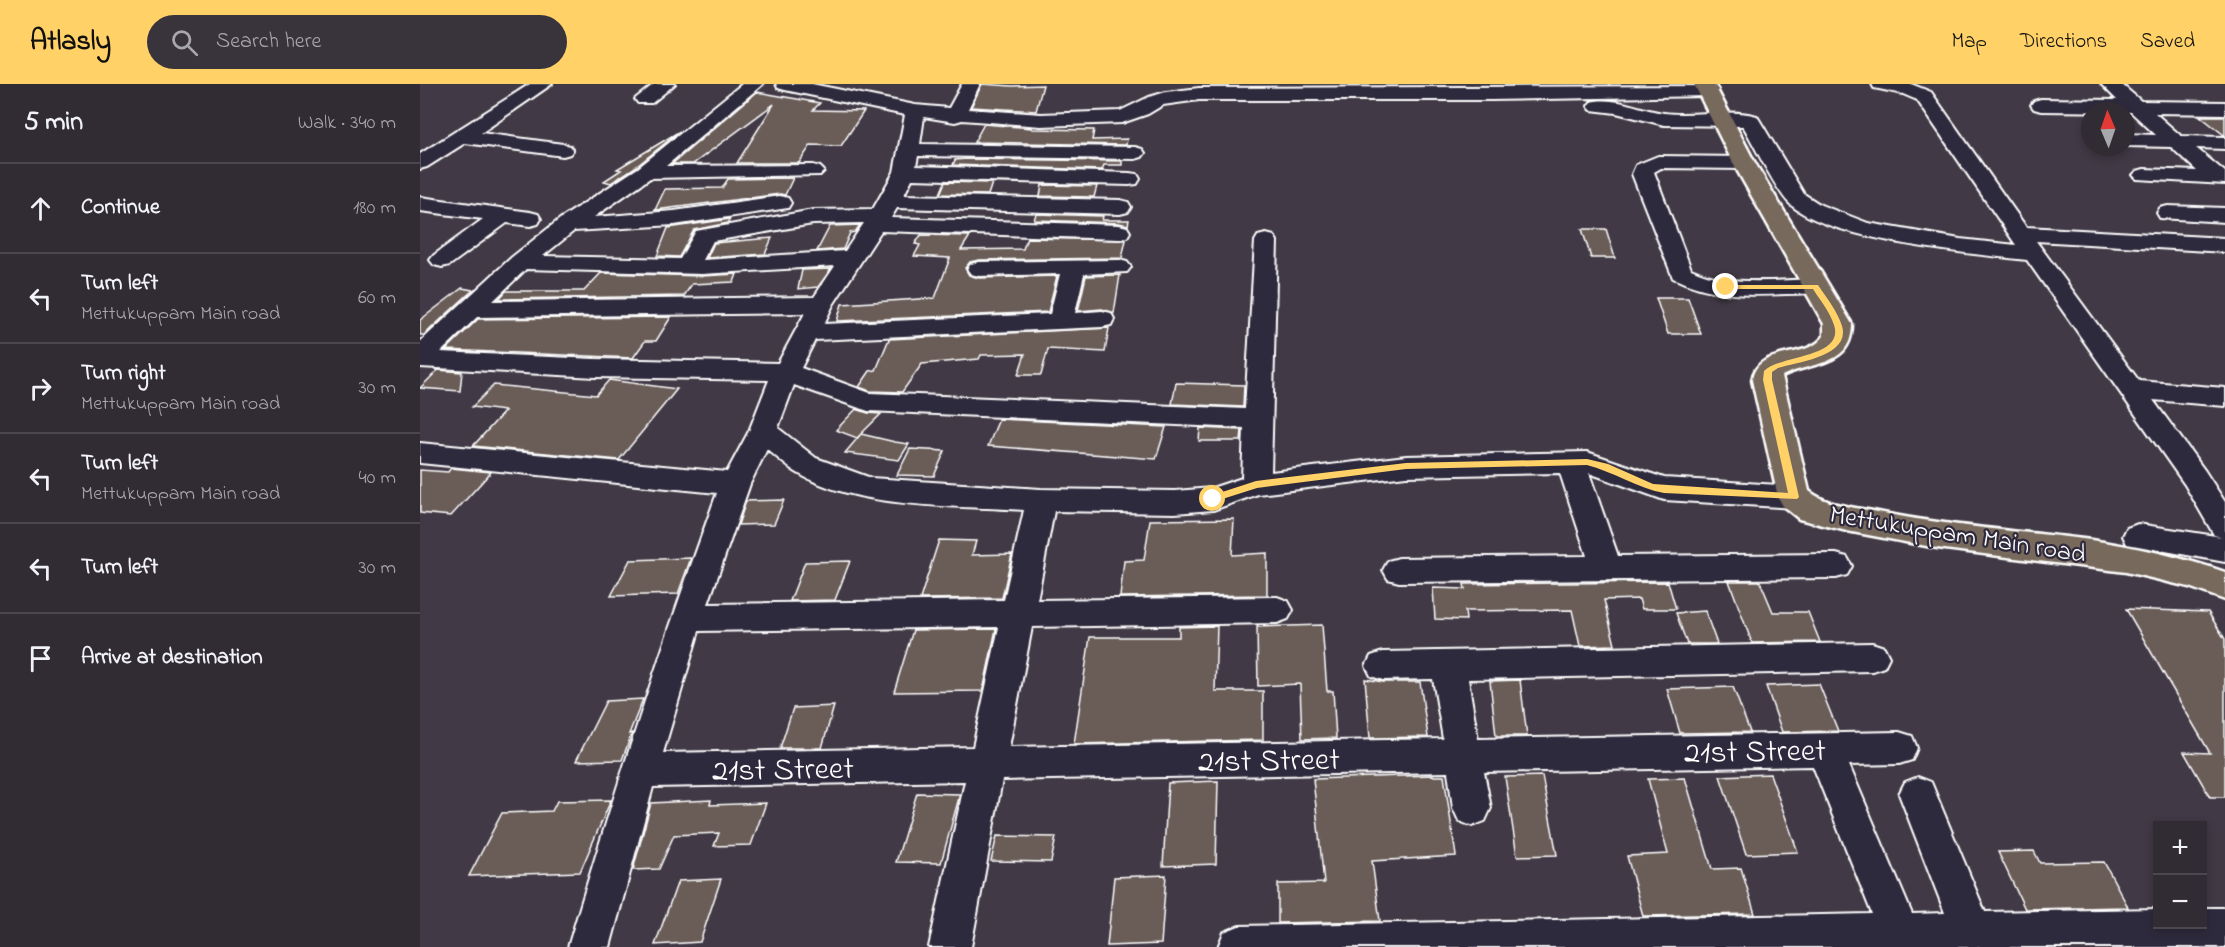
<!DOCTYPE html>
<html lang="en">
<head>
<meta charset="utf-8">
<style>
  body { margin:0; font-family:"Indie Flower",sans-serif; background:#39333c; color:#f1f3f6 }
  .controls { position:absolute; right:18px; bottom:18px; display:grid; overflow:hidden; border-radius:0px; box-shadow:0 3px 9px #0003 }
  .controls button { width:54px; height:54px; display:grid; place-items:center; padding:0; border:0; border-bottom:2px solid #4c474f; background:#312b34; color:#f1f3f6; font:30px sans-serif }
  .compass { position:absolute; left:1661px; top:18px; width:54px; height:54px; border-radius:50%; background:#312b34; box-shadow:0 3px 9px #0003; rotate:358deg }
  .stop { position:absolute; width:18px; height:18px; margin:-14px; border:4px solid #ffd166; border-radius:50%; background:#fff }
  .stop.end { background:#ffd166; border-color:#fff; box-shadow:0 2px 6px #0008 }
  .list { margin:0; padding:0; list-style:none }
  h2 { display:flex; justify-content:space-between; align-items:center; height:78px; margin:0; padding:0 24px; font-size:26px }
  h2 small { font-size:20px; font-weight:400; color:#a8a7ac }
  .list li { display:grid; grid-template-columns:39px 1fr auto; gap:18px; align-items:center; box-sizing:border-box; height:90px; padding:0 24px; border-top:2px solid #4c474f }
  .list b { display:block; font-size:22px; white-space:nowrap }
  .list p { margin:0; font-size:20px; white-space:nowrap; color:#a8a7ac }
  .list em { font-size:20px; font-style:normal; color:#a8a7ac }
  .icon { flex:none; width:33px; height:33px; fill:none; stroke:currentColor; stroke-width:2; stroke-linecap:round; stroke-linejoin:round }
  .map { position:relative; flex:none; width:1805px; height:863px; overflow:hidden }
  header { display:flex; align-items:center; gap:36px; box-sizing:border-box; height:84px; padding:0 30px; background:#ffd166; color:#111 }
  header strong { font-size:28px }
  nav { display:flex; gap:33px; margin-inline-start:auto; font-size:21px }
  .search { width:420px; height:54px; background:#39333c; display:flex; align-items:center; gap:15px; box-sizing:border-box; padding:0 21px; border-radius:33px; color:#a8a7ac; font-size:22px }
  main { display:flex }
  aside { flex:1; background:#312b34 }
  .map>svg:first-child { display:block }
  .building { fill:#6a5d59; stroke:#fff; stroke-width:1.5 }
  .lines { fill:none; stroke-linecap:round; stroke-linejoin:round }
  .minor-casing { stroke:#fff; stroke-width:4 }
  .major-casing { stroke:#fff; stroke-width:5 }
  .minor { fill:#2f2a3d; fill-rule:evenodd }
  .major { fill:#77695c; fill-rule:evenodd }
  .route { fill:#ffd166 }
  .labels { text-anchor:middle; stroke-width:4.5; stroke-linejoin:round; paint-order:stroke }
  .street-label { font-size:26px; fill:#fff; stroke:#2f2a3d }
  .near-street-label { font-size:32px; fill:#fff; stroke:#2f2a3d }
</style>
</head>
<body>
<header>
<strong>Atlasly</strong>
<div class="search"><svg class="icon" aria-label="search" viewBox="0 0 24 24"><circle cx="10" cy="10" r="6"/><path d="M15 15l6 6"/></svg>Search here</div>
<nav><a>Map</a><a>Directions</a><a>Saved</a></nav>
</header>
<main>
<aside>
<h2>5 min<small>Walk · 340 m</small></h2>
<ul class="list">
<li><svg class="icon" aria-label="ahead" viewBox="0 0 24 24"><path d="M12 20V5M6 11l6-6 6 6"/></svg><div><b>Continue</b></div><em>180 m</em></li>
<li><svg class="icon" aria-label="left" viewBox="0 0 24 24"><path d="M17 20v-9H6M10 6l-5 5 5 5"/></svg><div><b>Turn left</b><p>Mettukuppam Main road</p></div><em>60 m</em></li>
<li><svg class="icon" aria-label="right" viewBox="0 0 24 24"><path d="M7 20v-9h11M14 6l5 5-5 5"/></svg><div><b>Turn right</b><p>Mettukuppam Main road</p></div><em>30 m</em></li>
<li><svg class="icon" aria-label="left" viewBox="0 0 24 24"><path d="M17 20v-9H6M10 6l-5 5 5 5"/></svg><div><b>Turn left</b><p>Mettukuppam Main road</p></div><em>40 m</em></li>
<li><svg class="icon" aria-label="left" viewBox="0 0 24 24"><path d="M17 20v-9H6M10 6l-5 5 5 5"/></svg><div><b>Turn left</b></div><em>30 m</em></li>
<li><svg class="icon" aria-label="arrive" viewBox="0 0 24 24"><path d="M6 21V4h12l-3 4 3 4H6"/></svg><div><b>Arrive at destination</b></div></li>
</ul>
</aside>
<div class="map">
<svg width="1805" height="863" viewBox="0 0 1805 863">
  <rect width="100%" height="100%" fill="#413945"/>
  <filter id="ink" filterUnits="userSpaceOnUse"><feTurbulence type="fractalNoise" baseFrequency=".0167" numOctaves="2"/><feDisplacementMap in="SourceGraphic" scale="12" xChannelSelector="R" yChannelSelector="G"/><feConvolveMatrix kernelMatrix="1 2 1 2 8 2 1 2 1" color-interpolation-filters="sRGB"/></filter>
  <g filter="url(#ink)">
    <!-- building -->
    <path class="building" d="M562,0L592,2L623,1L616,27L551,23Z
      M337,8L400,19L393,26L444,27L421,62L391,61L379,79H317L354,20L273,80H252Z
      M1780,32H1805V51H1804Z
      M564,40L612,44V45L674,46L672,56L707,55L706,61L554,58Z
      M260,47L217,82L191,99L184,97L201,86L197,85Z
      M546,75L702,77V81H684L682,86L533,81L535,76Z
      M373,94L365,111L360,110L235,126L245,105L302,104L308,95Z
      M525,98L572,99L568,111L520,110Z
      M622,101L677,102L674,113L620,112Z
      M616,130L683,132L682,136H709L708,141L699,139L614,136Z
      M310,135L308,139L274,146L259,173L237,172L248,144Z
      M440,141L435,148L430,149L423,165L397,167L410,142Z
      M1162,145H1186L1195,174H1171Z
      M501,151L550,152L541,166L603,165L607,154L706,156L702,174L559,176L550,178L545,184L549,191L559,194L637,192L628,228L417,237L422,220L515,214L530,174L494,172L500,161L495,160Z
      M352,154L345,170L287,174L294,159Z
      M411,185L398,203L378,205L382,186Z
      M181,189L282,192L317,190L314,198L272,200L264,212L79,215L86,207H164Z
      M700,191L694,229L682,225L658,227L666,192Z
      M42,204L53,206L4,251H0V236Z
      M1236,214H1268L1281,250H1248Z
      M251,233L236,257H225L213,274L26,266L58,235Z
      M689,244L685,268L628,265L621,291H598L605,270L561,271L559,275L502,280L482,308L450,307L439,303L450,287L456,286L469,255Z
      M18,286L42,288L40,307L0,304Z
      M189,296L257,305L199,376L53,362L85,327L52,323L74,301L176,311Z
      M756,299L824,301L823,323L752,320Z
      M436,325L448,329L461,330L437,354L416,346Z
      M579,335L746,343L736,375L568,362Z
      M780,344L822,346L821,357H779Z
      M441,350L475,358L489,360L479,376L425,369Z
      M490,365L525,367L514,392L477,391Z
      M31,384L71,388L31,432L0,429V386L28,388Z
      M364,416L354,440L318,441L326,417Z
      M814,435L812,471L847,469V511L700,513L704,477L724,476L730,436Z
      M519,456L556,457L552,471L592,470L582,514L500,515Z
      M271,474L258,510L191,512L210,476Z
      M430,477L415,516L370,517L385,478Z
      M1309,497H1340L1353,528H1388L1400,558L1332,559Z
      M1248,498L1256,525H1222L1219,515L1184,516L1195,561L1160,562L1152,526L1045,527L1046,536L1015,535L1013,504L1045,505L1044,500Z
      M1706,525L1788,528L1805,555V713H1790L1764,668L1790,669Z
      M1285,527L1297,560H1267L1256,529Z
      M902,541L907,607H913L916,654L882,655L880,600L838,602L837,543Z
      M797,542L795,607H843V656L654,660L670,553H759V543Z
      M576,545L563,607L474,608L493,546Z
      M945,595L963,598H1000L1008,653L950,654Z
      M1100,596L1107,652H1076L1070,597Z
      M1399,600L1418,647L1362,648L1346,602Z
      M1313,603L1330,648L1260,649L1247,605Z
      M223,615L209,650L212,649L202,676L156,677L186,617Z
      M414,622L402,664H360L373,624Z
      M1350,690L1378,768L1326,770L1300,692Z
      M1013,691L1014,692H1024L1036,772L952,777L960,837L858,839V800L904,799L893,695Z
      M1122,692L1137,771L1097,772L1085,693Z
      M1265,694L1292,785L1321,784L1335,830L1223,832L1207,772L1248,770L1228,695Z
      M798,697L796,780L743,782L748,699Z
      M497,709L540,710L521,779L476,778Z
      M191,716L160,788L49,792L82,729L132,727L137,717Z
      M291,716L290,721L346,719L331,761L294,762L299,749L254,751L239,785L213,786L231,719Z
      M577,752L636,753L631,778L571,777Z
      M1614,767L1620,779L1684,778L1708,823L1605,825L1578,768Z
      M746,791L741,860L687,862L694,793Z
      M301,795L280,858L235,861L258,797Z"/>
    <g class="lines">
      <defs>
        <path id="minor" d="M110,0H132L61,49L143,60L150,62L153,66L150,70L143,72L45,59L7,83L0,85V70Z
          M234,0H255L232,19H218L215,15Z
          M322,0H343L246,82L393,81L400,83L404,87L400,91L230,94L174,133L254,127L360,112L368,114L371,119L368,124L254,141L154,147L123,172L260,175L276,147L393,126L453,125L474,88L485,31L365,6L358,4L356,0H392L495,21L529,24L542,0H560L548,25L621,30L700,27L729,13L746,8L779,4L1295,2L1298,6L1295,10L1288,12L1071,16H779L743,21L728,30L702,39L621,42L542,36L535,38L504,33L500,60L715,63L722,65L725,69L722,73L715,75L498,72L496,82L709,89L717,90L720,95L717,100L709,101L492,95L484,111L700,116L708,118L711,123L708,128L700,130L477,124L471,134L699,141L707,143L710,148L707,153L699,155L461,147L413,221L404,240L630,230L640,190L559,192L551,190L547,185L551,180L559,178L699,176L707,178L711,183L707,188L664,190L655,229L682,227L691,229L694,235L691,241L682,243L395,256L381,284L450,309L825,325L835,157L838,152L846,150L854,152L857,157L851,388L986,372L1167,368L1244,394L1374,402L1384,405L1389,413L1384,421L1374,424L1244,416L1169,389L1198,472L1416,470L1427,473L1432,482L1427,491L1416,494L979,498L968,495L963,486L968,477L979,474L1167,472L1140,389L986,392L838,410L793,426L755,429L634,427L617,516L857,513L868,517L873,526L868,535L857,539L612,543L589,663L1023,655L1013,595L963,596L951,592L946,582L951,572L963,568L1452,559L1464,563L1469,573L1464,583L1452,587L1048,595L1058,655L1479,648L1492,652L1497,664L1492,676L1479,680L1429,681L1492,830L1525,829L1479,710L1485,698L1498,693L1511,698L1565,828L1738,825V840H1782V824H1805V863H798L804,848L819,842L1452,830L1393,682L1064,688L1071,724L1065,737L1052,742L1039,737L1033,724L1028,688L582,696L551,863H509L545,697L233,703L190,863H148C194,710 242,559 297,409L0,379V359L307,388L329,347L349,296L175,293L0,283V258L92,173L140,135L218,84ZM444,139L425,167L283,176L293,157L393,140ZM415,182L394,213L73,217L106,185L282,190ZM385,229L358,279L175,275L21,268L57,233ZM374,301L448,327L824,344L822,394L792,404L755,407L621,405L451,394L396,374L358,344ZM347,365C357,373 366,382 376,388C438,426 533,421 604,426L584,516L288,520L330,400ZM579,543L553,663L243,669L279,547Z
          M1452,0H1491L1511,8L1606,143L1805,154V168L1616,157L1719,297L1805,304V322L1733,316L1785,387L1805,418V478L1707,460L1703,452L1707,444L1718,440L1802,453L1794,451L1765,401L1607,176C1553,170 1402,156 1368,118C1353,101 1335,62 1323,42L1244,41L1196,29L1171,26L1168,22L1171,18C1196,12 1220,26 1244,29C1274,33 1307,24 1337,32L1384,110L1401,121L1448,139L1540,155L1596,161L1497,16L1483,10L1454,4Z
          M1681,0H1701L1721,17L1805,18V30L1735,29L1761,52L1805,53V65L1776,64L1805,88V100L1717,95L1713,91L1717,87L1724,85L1777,87L1751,63L1706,62V50L1736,51L1711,28L1621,27L1614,25L1611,21L1614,17L1621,15L1697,16Z
          M1238,72L1324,73L1331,75L1334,79L1331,83L1324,85L1241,84L1234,88L1271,185C1309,203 1354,196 1395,195L1404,197L1407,202L1404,207C1391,210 1379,210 1366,210C1327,212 1289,212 1253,194L1212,90L1216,81Z
          M0,113L110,128L118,130L121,135L118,140L110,142L87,139L30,181L22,183L14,181L10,176L14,171L63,135L0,127Z
          M1748,122L1805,124V138L1740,134L1737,129L1740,124Z"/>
        <path id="major" d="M1274,0H1294L1335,79L1432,240C1432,284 1391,277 1362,292L1389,407C1407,421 1431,423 1453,427C1525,442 1599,447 1671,456C1717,463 1761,473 1805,488V516L1769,503L1706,488L1517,464L1427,447L1379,435L1363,422L1358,413L1332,296C1337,261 1387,277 1404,252V240L1313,79Z"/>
      </defs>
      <!-- minor casing -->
      <use href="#minor" class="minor-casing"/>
      <!-- major casing -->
      <use href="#major" class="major-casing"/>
      <!-- minor -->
      <use href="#minor" class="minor"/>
      <!-- major -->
      <use href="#major" class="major"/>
    </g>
  </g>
  <!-- route -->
  <path class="route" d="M1304,201H1398C1406,213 1418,228 1422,242C1431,272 1378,278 1358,284L1352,288V296L1379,413L1377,415L1244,409C1217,404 1194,388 1167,381L986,385L837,404L793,418L788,415L790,412L836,397L986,379L1167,375L1188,380L1233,400L1368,409L1343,296L1344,287C1359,271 1425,274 1414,241C1410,228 1400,216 1393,205H1306L1302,203Z"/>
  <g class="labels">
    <!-- street labels -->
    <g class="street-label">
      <text transform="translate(1538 449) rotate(9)" y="9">Mettukuppam Main road</text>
    </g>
    <!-- near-street labels -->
    <g class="near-street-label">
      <text transform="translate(1335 666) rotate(-1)" y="11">21st Street</text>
      <text transform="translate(849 675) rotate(-1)" y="11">21st Street</text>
      <text transform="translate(363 684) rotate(-1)" y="11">21st Street</text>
    </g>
  </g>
</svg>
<div class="controls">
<button>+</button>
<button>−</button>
</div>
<svg class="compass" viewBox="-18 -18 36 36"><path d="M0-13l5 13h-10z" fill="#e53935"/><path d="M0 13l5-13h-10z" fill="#a8a7ac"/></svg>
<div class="stop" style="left:793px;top:415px"></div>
<div class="stop end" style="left:1306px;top:203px"></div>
</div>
</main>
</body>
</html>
